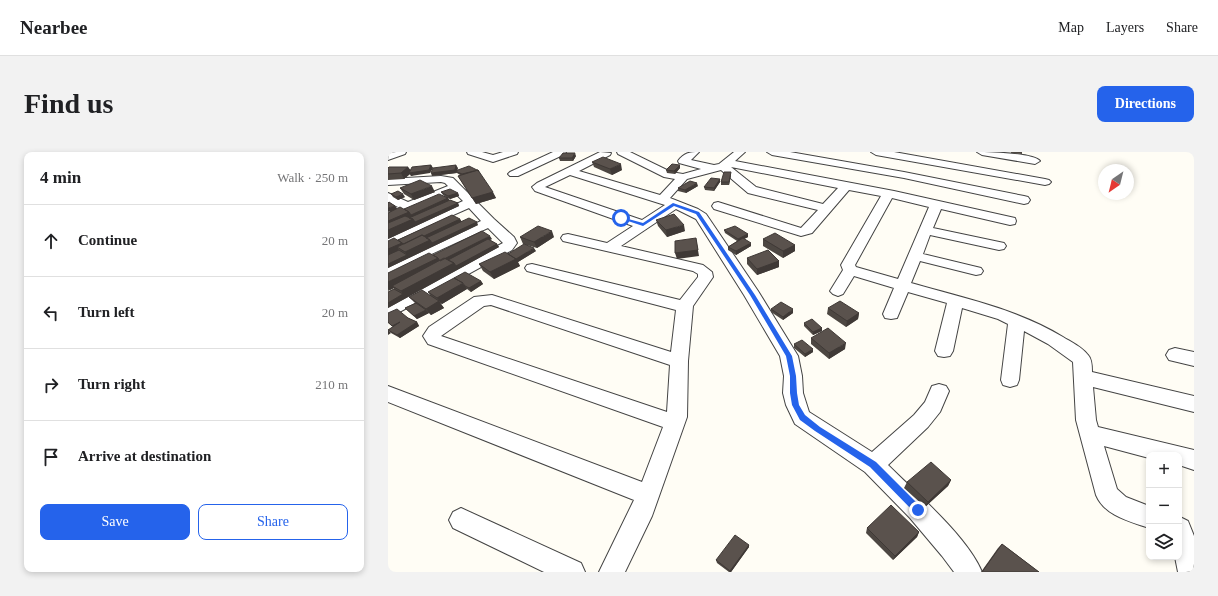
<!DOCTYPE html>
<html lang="en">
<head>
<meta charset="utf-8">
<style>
  body { margin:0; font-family:Georgia,serif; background:#f2f2f2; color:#202124 }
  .controls { position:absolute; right:12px; bottom:12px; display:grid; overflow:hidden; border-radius:8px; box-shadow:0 2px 6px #0003 }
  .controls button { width:36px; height:36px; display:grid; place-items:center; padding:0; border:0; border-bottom:1px solid #e0e0e0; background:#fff; color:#202124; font:20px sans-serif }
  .compass { position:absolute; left:710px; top:12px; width:36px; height:36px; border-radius:50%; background:#fff; box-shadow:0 2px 6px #0003; rotate:215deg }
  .stop { position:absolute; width:12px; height:12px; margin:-9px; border:3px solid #2563eb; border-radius:50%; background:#fff }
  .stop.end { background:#2563eb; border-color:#fff; box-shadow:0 1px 4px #0008 }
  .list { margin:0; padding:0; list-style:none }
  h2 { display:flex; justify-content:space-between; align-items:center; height:52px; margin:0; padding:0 16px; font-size:17px }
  h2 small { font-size:13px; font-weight:400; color:#757577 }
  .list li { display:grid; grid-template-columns:26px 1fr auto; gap:12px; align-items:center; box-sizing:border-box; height:72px; padding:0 16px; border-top:1px solid #e0e0e0 }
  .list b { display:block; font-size:15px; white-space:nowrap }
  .list em { font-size:13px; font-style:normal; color:#757577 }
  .actions { display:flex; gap:8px; padding:12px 16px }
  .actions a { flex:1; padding:9px 0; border:1px solid #2563eb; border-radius:8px; text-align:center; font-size:14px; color:#2563eb }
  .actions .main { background:#2563eb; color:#fff }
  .icon { flex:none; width:22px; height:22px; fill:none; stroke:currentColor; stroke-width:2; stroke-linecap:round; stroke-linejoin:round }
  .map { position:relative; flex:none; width:806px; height:420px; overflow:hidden; border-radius:8px }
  header { display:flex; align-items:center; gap:24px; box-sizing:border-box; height:56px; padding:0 20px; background:#fff; border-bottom:1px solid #e0e0e0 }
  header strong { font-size:19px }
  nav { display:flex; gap:22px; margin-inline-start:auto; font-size:14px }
  .intro { display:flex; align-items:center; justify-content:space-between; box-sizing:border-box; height:96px; padding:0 24px }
  h1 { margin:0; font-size:28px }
  .button { padding:10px 18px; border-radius:8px; background:#2563eb; color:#fff; font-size:14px; font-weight:700 }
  main { display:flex; gap:24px; padding:0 24px }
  aside { flex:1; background:#fff; border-radius:8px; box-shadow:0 2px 6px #0003 }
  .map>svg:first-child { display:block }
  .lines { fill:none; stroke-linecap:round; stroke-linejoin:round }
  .minor-casing { stroke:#444; stroke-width:2 }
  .minor { fill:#fff; fill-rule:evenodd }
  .wall { fill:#4d4742 }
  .shaded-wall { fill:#3f3936 }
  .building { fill:#5a524d; stroke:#3f3936 }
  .route { fill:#2563eb }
</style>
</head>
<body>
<header>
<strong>Nearbee</strong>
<nav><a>Map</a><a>Layers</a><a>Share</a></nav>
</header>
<div class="intro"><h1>Find us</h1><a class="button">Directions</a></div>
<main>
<aside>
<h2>4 min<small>Walk · 250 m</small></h2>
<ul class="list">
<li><svg class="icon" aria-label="ahead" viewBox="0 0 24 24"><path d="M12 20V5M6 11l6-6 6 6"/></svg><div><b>Continue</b></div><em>20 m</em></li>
<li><svg class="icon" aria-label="left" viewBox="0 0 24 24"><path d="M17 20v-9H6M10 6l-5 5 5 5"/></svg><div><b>Turn left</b></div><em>20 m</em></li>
<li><svg class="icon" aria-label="right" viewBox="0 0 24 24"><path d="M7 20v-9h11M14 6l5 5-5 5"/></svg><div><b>Turn right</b></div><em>210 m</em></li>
<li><svg class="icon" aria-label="arrive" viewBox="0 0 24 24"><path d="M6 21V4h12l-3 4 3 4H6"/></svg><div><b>Arrive at destination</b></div></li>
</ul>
<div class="actions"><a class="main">Save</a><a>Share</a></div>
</aside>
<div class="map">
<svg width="806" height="420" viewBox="0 0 806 420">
  <rect width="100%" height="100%" fill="#fffdf5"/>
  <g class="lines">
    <defs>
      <path id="minor" d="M3,0H18L17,2L0,8V1Z
        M79,0H94L105,3L115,0H130L129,2L105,10L80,2Z
        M165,0H178L177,2L130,24H122L120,22L122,20Z
        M212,0L223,1L222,3L191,19L272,43L287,27L276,25L230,2L229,0H242L283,20L295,22L313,17L291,11L290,9C296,1 301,0 311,0L303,8L326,13L331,12L346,0H357L347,9L506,39L627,66L628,69L627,72L622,73L553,57L545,76L616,91L618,94L616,97L611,98L542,83L535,102L593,116L595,119L593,122L588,123L532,109L523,131C575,146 629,157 675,185C683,190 694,195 700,203C704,207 704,215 704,220L806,244V260L705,235L708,268L710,275L806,298V318L791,313V303H761V306L716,294L729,337L738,345L761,354V376C741,369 717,364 708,343L688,268L685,210L660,192L636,179L631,228L629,233L622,235L615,233L613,228L620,172L610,167L574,156L565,199L562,204L556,205L550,204L547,199L559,151L520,140L509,166L503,167L497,166L495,162L506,136L466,124L455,142L450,144L445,142L442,139L455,118L453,113L493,44L461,38L424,81L413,84L326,57L324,54L326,51L330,50L413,76L430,58L360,41L333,18L299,27L282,46L310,57L318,62L370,139L410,204L414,224L415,241L421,260L484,300L526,263L537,250L544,234L551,232L558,234L561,239L552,260L540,275L500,313C528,341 579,384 594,420H566L554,404L522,366L477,320L407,272L398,253L395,241L396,224L392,204L356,143L308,67L288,57L233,94L315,113L324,120L325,125L305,154L300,209L299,265L264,364L237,420H211L246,348L0,250V234L254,330L275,275L40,192L35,184L41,175L86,145L104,143L283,200L288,158L139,119L137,116L139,113L144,112L292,148L310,125V122L305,119L175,89L173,86L175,83L180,82L219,91L245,74L147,39L144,35L149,31ZM343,15L450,36L435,52L368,35ZM182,23L277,53L254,68L157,35ZM504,46L541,55L510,127L468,115L467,113ZM103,153L282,213L279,260L53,184L96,154Z
        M379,0H402L516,20L636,44L640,45L642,48L640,51L636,52L516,26L384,3Z
        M483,0H506L657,27L661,28L663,30L661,32L657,33L488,3Z
        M589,0C601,0 645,1 652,9L647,12L594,3Z
        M53,24L65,26L106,67L126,85L129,91L124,98L6,163L0,164V152L115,91L100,76L0,122V112L93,69L81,56L0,92V83L75,49L66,40L0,67V58L10,55L0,50V41L20,50L60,34L57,31L53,30L0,33V27Z
        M787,196L806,200V214L781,208L778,203L781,198Z
        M73,356L193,411L197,420H156L65,376L61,368L65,360Z
        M792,365L800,369L806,384V420H790L787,405H791Z"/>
    </defs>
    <!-- minor casing -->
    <use href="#minor" class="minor-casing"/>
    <!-- minor -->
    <use href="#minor" class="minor"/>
  </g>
  <!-- wall -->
  <path class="wall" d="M623,0H634V2L623,1Z
    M188,4L185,9H172L171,6Z
    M204,10L234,18L224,23L206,15Z
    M43,13L45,16L23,24L22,22L16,27L0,28V16L20,15L22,18Z
    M70,16L69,18L91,19L92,22L108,46L88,52L70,24L72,23L69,21L44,24Z
    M292,16L287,22L279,21L278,18Z
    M343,23L341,33H333V30Z
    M332,27V30L326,39L317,38L316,35Z
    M310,34L298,41L290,39V36Z
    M12,36L47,40L26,48L16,42Z
    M53,40L70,41L71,44L62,47L60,46L61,48L70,51L71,54L0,87V61L7,54L9,57H16L58,45L55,43Z
    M3,42L17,45L10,48L5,45Z
    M72,67L73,69L90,73L0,116V89L10,88Z
    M268,68L297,79L279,85L270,74Z
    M336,78L360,82V85L356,87L363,94L348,103L340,98V95L349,89L337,81Z
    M132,85H166L149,96L135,92Z
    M104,87L102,88L109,92L111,95L0,156V140L6,137V136L0,139V121L45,103Z
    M375,87L407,93V99L395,106L375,94Z
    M148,99L130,110L132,114L106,127L95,119L91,112L120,102Z
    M359,106L391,109V115L369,123L359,112Z
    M93,129L95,132L83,140L79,137L54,152L52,151L56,156L43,163L41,161L29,167L17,156L27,151L21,145L43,144L40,140Z
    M440,156L471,161L470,167L458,175L439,162Z
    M383,157L405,161L395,168L383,160Z
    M0,161L20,166L29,170L31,174L12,186L3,181L0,178L5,175L0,171Z
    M416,171L434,176V179L425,183L416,174Z
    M423,186L457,197L441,207L423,192Z
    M406,192L425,200L417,205L406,196Z
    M563,328L560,334L537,355L516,336L519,330Z
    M479,376L531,380L529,385L505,408L478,381Z
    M614,392L651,420H593L610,396Z
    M361,393V395L343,420H341L329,411L328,408Z"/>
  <!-- shaded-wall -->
  <path class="shaded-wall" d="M187,1L188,4L185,9L184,6Z
    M233,12L234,18L224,23L222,17Z
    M43,13L45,16L42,21L23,24L22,22L16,27L13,21L20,15L24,20Z
    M68,13L70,16L69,19H67L68,21L44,24L43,21Z
    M292,13V16L287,22L286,19Z
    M343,20V23L341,33V30Z
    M332,27V30L326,39V36Z
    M309,31L310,34L298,41L297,38Z
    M44,34L47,40L26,48L23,42Z
    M105,40L108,46L88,52L84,46Z
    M70,41L71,44L62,47L60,44Z
    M15,42L17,45L10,48L8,45Z
    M60,46L62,49L25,66L23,63Z
    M70,51L71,54L0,87V78L25,67Z
    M7,54L9,57L0,60V56Z
    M21,60L25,66L0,77V69Z
    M72,67L74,70L38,87L9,95L12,100L0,106V97L14,91Z
    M89,70L90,73L0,116V112L19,103L17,100L42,88Z
    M296,73L297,79L279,85L278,78Z
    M164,79L166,85L149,96L146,90Z
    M360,82V85L350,90V87Z
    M102,84L104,87L7,136L4,134L6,136L2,138L0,137V130L50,106Z
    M308,86L311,104L289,107L287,101Z
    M363,91V94L348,103V99Z
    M109,92L111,95L0,156V151L15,142L13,139L66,111Z
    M407,93V99L395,106V99Z
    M146,96L148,99L130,110L128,107Z
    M128,107L132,114L106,127L102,120Z
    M391,109V115L369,123V117Z
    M93,129L95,132L83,140L81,136Z
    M75,131L79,137L54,152L49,146Z
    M51,149L56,156L43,163L38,157Z
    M405,157V161L395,168V165Z
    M38,158L41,161L29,167L26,164Z
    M471,161L470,167L458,175L459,169Z
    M29,170L31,174L12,186L9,183Z
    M434,176V179L425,183V180Z
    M0,178L3,181L0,183Z
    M458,191L457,197L441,207V201Z
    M425,197V200L417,205V202Z
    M563,328L560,334L537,355L540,350Z
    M531,380L529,385L505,408L507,404Z
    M361,393V395L343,420H342V419Z"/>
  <!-- building -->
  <path class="building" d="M175,1H187L184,6H171Z
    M215,5L233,12L222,17L204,10Z
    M284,12L292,13L286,19L278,18Z
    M43,13L41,18L21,21L24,15Z
    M68,13L67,18L43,21L45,16Z
    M81,14L91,19H90V18L74,22L67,19Z
    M1,15H20L13,21L0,22V16Z
    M90,18L105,40L84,46L70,24Z
    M336,20H343L341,30H333Z
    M323,26L332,27L326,36L316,35Z
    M32,28L44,34L23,42L12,36Z
    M302,29L309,31L297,38L290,36Z
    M62,37L70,41L60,44L53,40Z
    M10,39L15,42L8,45L3,42Z
    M51,42L60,46L23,63L21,60L16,57Z
    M62,48L70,51L27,70L25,67L21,66Z
    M1,50L7,54L0,56V51Z
    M12,55L21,60L0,69V61Z
    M286,62L296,73L278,78L268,68Z
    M64,63L72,67L36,84L34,83L16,92L14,91L10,88Z
    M17,64L25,67L0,78V71Z
    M81,66L89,70L44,91L42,88L38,86Z
    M150,74L164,79L146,90L132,85Z
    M347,74L360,82L350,87L336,78Z
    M94,79L102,84L52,109L50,106L45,103Z
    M387,81L407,93L395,99L375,87Z
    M34,83L42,88L17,100L9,95Z
    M6,86L14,91L0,97V89Z
    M308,86L310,98L287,101V89Z
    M355,86L363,91L348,99L340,95Z
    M100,87L109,92L68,114L66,111L60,108Z
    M136,92L146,96L128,107L120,102Z
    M11,98L19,103L0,112V103Z
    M380,98L391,109L369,117L359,106Z
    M117,100L128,107L102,120L91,112Z
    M41,101L50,106L0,130V121Z
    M56,106L66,111L13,139L4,134Z
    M77,120L93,129L81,136L77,134L75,131L66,126Z
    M66,126L75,131L49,146L40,140Z
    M6,137L15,142L0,151V140Z
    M34,138L51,149L38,157L21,145Z
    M452,149L471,161L459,169L440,156Z
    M393,150L405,157L395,165L383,157Z
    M28,151L38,158L26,164L17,156Z
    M9,157L20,166L29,170L9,183L0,178L12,170L4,174L0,170V161Z
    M424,167L434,176L425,180L416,171Z
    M440,176L458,191L441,201L423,186Z
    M414,188L425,197L417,202L406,192Z
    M543,310L563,328L540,350L519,330Z
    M503,353L531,380L507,404L479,376Z
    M347,383L361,393L342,419L328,408Z
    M614,392L651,420H594Z"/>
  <!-- route -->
  <path class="route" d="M285,51L311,60L367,143L404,204L408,224L409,241L411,253L417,263L432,275L488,310L533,355L534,358L533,361H527L482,315L427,279L412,268L404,253L402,241V224L398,204L362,143L308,62L286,54L255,74L231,66L233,65L255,71Z"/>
</svg>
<div class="controls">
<button>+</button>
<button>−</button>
<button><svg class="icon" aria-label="layers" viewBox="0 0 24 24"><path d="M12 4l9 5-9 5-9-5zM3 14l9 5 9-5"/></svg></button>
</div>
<svg class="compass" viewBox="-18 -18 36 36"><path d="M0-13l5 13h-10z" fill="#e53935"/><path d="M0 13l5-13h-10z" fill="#757577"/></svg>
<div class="stop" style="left:233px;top:66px"></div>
<div class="stop end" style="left:530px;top:358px"></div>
</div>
</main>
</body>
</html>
